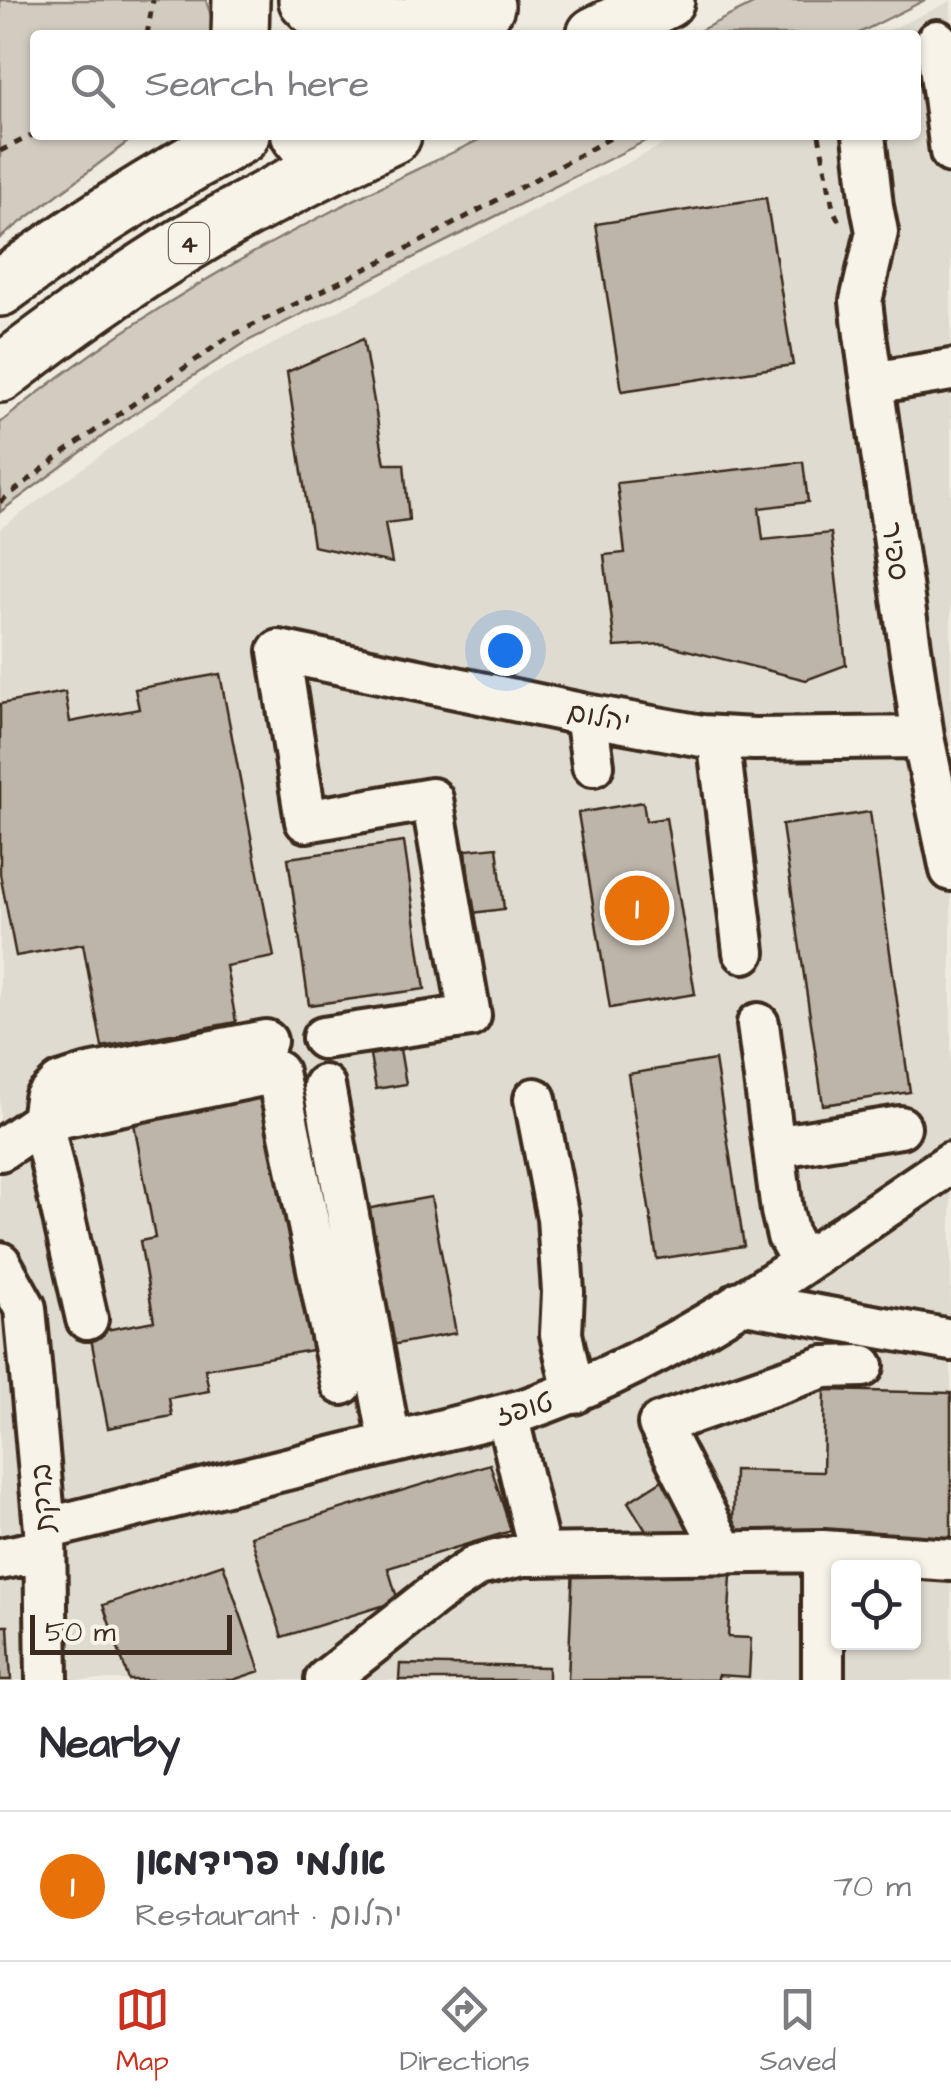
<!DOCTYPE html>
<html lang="en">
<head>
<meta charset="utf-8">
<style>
  body { margin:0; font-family:"Architects Daughter","Playpen Sans Hebrew",sans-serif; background:#f7f7f7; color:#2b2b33 }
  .controls { position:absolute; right:30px; bottom:30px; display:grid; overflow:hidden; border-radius:10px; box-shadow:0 2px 8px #0004 }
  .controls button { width:90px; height:90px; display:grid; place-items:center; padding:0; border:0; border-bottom:2px solid #e1e1e2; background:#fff; color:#2b2b33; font:50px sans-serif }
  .scale { position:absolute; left:30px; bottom:25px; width:202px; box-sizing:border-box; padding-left:10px; border:5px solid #3b2a1e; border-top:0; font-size:28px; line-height:35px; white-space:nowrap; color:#3b2a1e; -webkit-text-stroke:8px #f7f3e8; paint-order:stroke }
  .you { position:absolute; left:505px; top:650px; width:35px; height:35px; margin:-25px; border:8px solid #fff; border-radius:50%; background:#1a73e8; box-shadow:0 0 0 15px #1a73e833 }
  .badge { display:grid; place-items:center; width:65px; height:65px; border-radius:50%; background:#c8321e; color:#fff; font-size:32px; font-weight:700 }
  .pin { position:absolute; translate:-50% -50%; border:5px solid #fff; box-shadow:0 2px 10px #0006 }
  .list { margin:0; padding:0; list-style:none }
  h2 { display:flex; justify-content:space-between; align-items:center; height:130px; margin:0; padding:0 40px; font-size:42px }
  h2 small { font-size:32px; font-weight:400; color:#7c7c81 }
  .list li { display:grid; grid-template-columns:65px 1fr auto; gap:30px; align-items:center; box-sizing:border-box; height:150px; padding:0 40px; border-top:2px solid #e1e1e2 }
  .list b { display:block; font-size:38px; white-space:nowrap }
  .list p { margin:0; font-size:32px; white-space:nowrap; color:#7c7c81 }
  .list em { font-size:32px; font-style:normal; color:#7c7c81 }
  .icon { flex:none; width:55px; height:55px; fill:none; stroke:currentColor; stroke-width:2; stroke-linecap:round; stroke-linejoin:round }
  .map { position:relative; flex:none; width:951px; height:1680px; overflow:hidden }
  .search { position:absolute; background:#fff; box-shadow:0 2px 8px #0004; left:30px; right:30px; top:30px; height:110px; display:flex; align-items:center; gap:25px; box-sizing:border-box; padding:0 35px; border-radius:10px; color:#7c7c81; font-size:38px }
  .sheet { height:280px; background:#fff }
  nav { display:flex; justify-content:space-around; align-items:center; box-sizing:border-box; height:140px; border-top:2px solid #e1e1e2; background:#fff; font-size:28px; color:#7c7c81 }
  nav a { display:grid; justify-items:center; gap:5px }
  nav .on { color:#c8321e }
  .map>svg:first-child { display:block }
  .built { fill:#e0dbd0; fill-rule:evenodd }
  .green { fill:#d1cbc0; stroke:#867a6f; stroke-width:2.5 }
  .building { fill:#bdb5aa; stroke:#3b2a1e; stroke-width:2.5 }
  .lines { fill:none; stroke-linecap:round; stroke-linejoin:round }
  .minor-casing { stroke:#3b2a1e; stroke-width:48 }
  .major-casing { stroke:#3b2a1e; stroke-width:58 }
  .highway-casing { stroke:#3b2a1e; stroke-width:62 }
  .path { stroke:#3b2a1e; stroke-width:5; stroke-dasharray:8 8; stroke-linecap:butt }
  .minor { stroke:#f7f3e8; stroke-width:40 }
  .major { stroke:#f7f3e8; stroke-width:50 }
  .highway { stroke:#f7f3e8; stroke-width:55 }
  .labels { text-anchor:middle; stroke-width:10; stroke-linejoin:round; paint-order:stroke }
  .shield { fill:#f7f3e8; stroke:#73665b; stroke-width:2.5 }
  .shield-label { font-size:25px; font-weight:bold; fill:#3b2a1e }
  .street-label { font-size:28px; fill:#3b2a1e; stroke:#f7f3e8 }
</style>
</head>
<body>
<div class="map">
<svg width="951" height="1680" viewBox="0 0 951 1680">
  <rect width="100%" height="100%" fill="#efebe0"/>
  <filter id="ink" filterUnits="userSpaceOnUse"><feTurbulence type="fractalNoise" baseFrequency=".01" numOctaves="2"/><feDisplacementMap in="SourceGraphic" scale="20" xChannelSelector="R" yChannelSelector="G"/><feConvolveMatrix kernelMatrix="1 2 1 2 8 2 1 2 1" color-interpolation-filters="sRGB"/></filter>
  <g filter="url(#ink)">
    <!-- built -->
    <path class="built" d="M951,1V1680H0V529L203,380L682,135H916V35H879ZM838,1568H914V1642H838Z"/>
    <!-- green -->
    <path class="green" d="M0,0H206L216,32L215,35H35V135H137L0,238Z
      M761,0H925L855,35H691Z
      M489,135H657L248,341L126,419L0,512V423C101,340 213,271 330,212C382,185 436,161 489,135Z"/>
    <!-- building -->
    <path class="building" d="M766,198L793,365L622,391L596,224Z
      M363,339L385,464H404L409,520L385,523L392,563L313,546L287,372Z
      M803,462L808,502L759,508L763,540L831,533L846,665L806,680L663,644L615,647L604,555L625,553L617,483Z
      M220,674L274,957L226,966L236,1022L102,1047L83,944L16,956L0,874V704L65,692L70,722L139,709L135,689Z
      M643,802L646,821L666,818L695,994L610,1008L578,813Z
      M870,812L910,1092L823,1105L782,825Z
      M404,842L425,989L309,1005L288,858Z
      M497,847L504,909L472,913L466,850Z
      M400,1049L406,1084L376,1089L370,1055Z
      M715,1060L744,1246L657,1259L628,1074Z
      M274,1081L323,1348L205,1369L209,1391L169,1398L172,1416L108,1428L90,1333L154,1321L140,1241L155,1238L131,1107Z
      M431,1197L456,1333L391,1345L366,1209Z
      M825,1390L951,1393V1541L733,1535L734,1470L823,1472Z
      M490,1464L511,1531L388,1568L398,1601L282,1637L251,1536Z
      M664,1479L697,1532L653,1542L628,1502Z
      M223,1564L260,1671L233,1680H129L103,1605Z
      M573,1566L731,1574L728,1637L751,1638L749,1677L718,1675V1680H568Z
      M0,1626H8L11,1680H0Z
      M400,1664L548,1667V1680H399Z"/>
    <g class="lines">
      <defs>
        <path id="minor" d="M937,41L951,152
          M864,135L872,206L877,232L861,301L865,335L923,737L951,870
          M872,383L951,370
          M586,715L593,765
          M718,737L744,952
          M758,1024L782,1211L788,1236L802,1261
          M323,1038L470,1016L432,799L306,821L279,651L586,715L702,736L754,739L923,737
          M324,1086L390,1442
          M535,1099L558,1218L563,1292L561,1334L574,1393
          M774,1147L900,1127
          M0,1150L42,1121L277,1072L342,1384
          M0,1263L25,1308L45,1529L47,1680
          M740,1302L951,1340
          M87,1319L42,1121L45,1099L60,1084L89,1075L266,1041
          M507,1414L540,1555
          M45,1529L524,1410C681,1357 815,1253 951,1163
          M725,1553L659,1424L824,1367L863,1366
          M0,1559L45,1550
          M326,1680L435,1594L478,1565L523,1555L823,1551
          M823,1680V1551L951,1560"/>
        <path id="major" d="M297,135L324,169"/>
        <path id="highway" d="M307,0C352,52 430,20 486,6
          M240,35L241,0
          M595,35L666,0
          M0,288C77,231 157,181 241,135
          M0,374C75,316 152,261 236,215C287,187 340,161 393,135"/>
      </defs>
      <!-- minor casing -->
      <use href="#minor" class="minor-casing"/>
      <!-- major casing -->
      <use href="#major" class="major-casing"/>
      <!-- highway casing -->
      <use href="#highway" class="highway-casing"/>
      <!-- path -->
      <path class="path" d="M147,35L153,0
        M819,135L833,208L840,224
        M0,151L35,134
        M0,502L65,452L227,338L422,241L616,135"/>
      <!-- minor -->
      <use href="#minor" class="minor"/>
      <!-- major -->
      <use href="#major" class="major"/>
      <!-- highway -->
      <use href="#highway" class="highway"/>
    </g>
  </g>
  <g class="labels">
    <!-- shield labels -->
    <rect class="shield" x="169" y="223" width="40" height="40" rx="8"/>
    <g class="shield-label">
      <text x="189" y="252">4</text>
    </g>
    <!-- street labels -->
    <g class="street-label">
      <text transform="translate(896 551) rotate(82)" y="10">ספיר</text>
      <text transform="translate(599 716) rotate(10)" y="10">יהלום</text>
      <text transform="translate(524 1408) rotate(-16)" y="10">טופז</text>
      <text transform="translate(42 1498) rotate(-94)" y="10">ברקת</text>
    </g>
  </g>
</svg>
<div class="controls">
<button><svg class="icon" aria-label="locate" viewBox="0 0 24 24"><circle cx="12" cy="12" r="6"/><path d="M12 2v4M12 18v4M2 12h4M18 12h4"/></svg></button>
</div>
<div class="scale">50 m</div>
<div class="you"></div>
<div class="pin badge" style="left:637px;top:908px;background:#e8710a">1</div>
<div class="search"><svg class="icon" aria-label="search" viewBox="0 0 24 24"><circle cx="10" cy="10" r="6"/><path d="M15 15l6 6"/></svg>Search here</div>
</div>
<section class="sheet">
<h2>Nearby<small></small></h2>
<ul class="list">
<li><span class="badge" style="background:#e8710a">1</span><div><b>אולמי פרידמאן</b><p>Restaurant · יהלום</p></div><em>70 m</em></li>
</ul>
</section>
<nav>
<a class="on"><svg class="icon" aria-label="map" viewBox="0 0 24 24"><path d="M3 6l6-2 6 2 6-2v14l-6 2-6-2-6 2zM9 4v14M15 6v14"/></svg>Map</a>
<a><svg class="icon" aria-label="directions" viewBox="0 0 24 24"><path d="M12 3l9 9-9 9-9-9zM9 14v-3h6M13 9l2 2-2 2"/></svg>Directions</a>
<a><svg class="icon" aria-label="saved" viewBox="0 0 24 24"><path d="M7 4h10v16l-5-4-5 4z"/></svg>Saved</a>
</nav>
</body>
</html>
